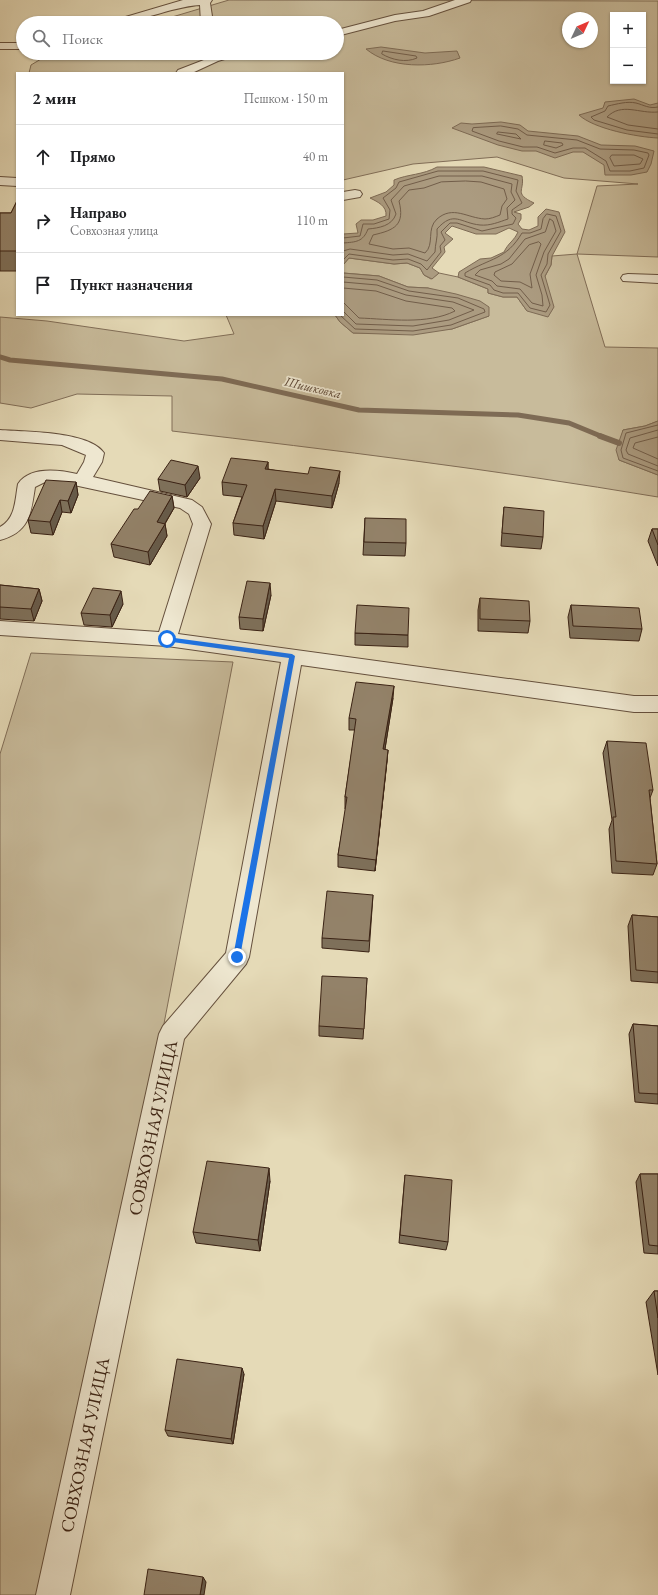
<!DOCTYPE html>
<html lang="ru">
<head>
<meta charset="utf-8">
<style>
  body { margin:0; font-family:"EB Garamond",serif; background:#f2f2f2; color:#202124 }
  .controls { position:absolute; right:12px; top:12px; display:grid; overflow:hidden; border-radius:0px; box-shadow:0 1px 3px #0004 }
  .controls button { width:36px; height:36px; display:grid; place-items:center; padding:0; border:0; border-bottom:1px solid #e0e0e0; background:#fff; color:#202124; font:20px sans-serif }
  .compass { position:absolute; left:562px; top:12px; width:36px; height:36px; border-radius:50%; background:#fff; box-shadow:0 1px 3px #0004; rotate:46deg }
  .stop { position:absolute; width:12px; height:12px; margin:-9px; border:3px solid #1a73e8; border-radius:50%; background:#fff }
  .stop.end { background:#1a73e8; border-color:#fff; box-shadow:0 1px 4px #0008 }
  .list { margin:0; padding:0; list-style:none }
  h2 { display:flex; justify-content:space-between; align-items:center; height:52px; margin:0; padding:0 16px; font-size:17px }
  h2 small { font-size:13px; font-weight:400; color:#757577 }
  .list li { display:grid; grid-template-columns:26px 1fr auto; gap:12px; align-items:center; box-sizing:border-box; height:64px; padding:0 16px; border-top:1px solid #e0e0e0 }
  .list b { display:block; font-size:15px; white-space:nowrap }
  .list p { margin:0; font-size:13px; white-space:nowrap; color:#757577 }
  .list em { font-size:13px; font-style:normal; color:#757577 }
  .icon { flex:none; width:22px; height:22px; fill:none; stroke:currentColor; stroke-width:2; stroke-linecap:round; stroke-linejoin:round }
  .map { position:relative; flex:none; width:658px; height:1595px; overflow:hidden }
  .search { position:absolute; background:#fff; box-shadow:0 1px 3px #0004; left:16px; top:16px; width:328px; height:44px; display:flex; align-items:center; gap:10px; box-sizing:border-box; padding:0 14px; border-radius:22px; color:#757577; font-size:15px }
  .panel { position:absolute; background:#fff; box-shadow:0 1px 3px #0004; left:16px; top:72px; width:328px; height:244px; border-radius:0px }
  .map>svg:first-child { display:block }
  .green { fill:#c8bb9b; stroke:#816e58; fill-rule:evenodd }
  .water { fill:#ab9b80; stroke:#7e6b55 }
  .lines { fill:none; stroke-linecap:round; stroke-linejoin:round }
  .shore { stroke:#725e4a; stroke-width:1 }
  .stream-far1 { stroke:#7e6b55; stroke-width:5 }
  .stream { stroke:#7e6b55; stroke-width:6 }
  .minor-casing { stroke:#65503d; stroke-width:2 }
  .minor { fill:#eee7d0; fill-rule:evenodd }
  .wall { fill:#7e705a; stroke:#3a2214 }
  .shaded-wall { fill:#675b4a; stroke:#3a2214 }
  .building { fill:#938269; stroke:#3a2214 }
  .route { fill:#1a73e8 }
  .labels { text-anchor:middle; stroke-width:3.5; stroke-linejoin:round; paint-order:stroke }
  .far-water-label { font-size:13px; font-style:italic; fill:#5c4634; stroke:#eee7d0 }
  .near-street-label { font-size:18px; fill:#3a2214; stroke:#eee7d0 }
</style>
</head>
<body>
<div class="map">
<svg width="658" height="1595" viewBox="0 0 658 1595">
  <rect width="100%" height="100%" fill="#e5dab7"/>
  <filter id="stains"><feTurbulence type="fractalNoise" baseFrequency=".005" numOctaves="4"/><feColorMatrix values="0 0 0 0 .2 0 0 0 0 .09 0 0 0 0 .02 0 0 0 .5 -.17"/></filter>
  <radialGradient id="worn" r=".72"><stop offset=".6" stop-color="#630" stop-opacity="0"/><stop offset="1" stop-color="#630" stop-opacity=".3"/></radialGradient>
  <!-- green -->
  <path class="green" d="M229,0L658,1V257L577,254L605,347L658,348V421L645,426L623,430L619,460L658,475V497C497,470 334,450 172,431V396L77,394L31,408L0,403V317L47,321L184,341L234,334L226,315H335L340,322L353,333H380L452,329L489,316L428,288L408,287L379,276L343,273V265L349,258L394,264L407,263L420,268L424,275L431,279L439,273L458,277L488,289V293L503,297H517L527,311L551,265L552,256L577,254L597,186L638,184L564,178L497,157L413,164L343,180V73H29L31,65L51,53H337V23H152ZM613,15H643V81H613ZM568,18H592V42H568Z
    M31,653L233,662L55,1595H0V754Z"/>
  <!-- water -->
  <path class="water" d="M381,47L425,53L457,51L460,58C432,68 390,69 366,49Z
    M634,99L650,105L658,103V138C637,137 594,129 579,115L603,108L605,102Z
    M501,122L520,125L528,131L578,136L601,145L635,146L654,151L651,164L647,172L631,175H605L604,165L583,152H573L555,158L536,151H522L498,145L452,128L461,123L472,124Z
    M437,167H484L522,176C525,191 513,193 534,203L529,207L514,212L521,214V219L518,224L522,229L529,230L538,226V217L546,209L559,212L565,232L552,256L551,265L545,276L554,307L548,317L527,311L517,297H503L488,293V289L458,277L459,272L480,259L491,258L504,252C508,243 514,241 518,232L509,228L496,234H476L452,226L445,233L453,239L444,247L445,252L432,268L439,273L432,279L424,275L420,268L407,263L394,264L349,258L343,265V234L358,233L356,224L361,220H373L386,216C387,206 378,202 370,198L386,192L394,185V180C408,174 423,175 437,167Z
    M343,273L379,276L408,287L428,288L456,294L480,301L489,307V316L452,329L413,335L353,333L340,322L335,315H343Z
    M658,421V475L619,460L616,450L623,430L645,426Z"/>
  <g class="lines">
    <!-- shore -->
    <path class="shore" d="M383,51L416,56L417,58C406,63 392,60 382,54Z
      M658,107C649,109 644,105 636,103C627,101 617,104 608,106L605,111L591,117L594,120L627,130L658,134
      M658,112C639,114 622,102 607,117L628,125L658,129
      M501,126L518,129L527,135L577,140L600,149L634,150L648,153L649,155L644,168L630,171H610L606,161L585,148H573L555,153L537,147H523L499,141L472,131L473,128Z
      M498,132L516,134L521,139L497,134Z
      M545,141L562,143L563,145L556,148L544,145Z
      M612,155H634L643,159L640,164L614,166L610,158Z
      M466,181L481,182L504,189L507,199L502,206L500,215C495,217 490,219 485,219C467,218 453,205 437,219C426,229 435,244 425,253L409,248L393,249L369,244L373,235C395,230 405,225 399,201L409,190L424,188L441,182Z
      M547,214L556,216L561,231L548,254L547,264L541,275L550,305L546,312L530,308L518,293H503L494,290L490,285L465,276V273C490,258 506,260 522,233H530L541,229L543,219Z
      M550,219L553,221L556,231L544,252L536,275L542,295L543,306L532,303L520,289L497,286L492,281L475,275L480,270L501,264L509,259L525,239L545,232Z
      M343,238L360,236L363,224H374L389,219L390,210L383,198L396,188L399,182L438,171H483L518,180L516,191L522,203L512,210V214L516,218L513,224L482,231L457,223H450L441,232L445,240L440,246L441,252L427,270L421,264L408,259L393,260L349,254L343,260
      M539,242L541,244L530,274L532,288L520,282L501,281L494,275L495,272L512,264L529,245Z
      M343,243C356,242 363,242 368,229C379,228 392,226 396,214L391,200L404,186L439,176H482L512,184L511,192L515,200L507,208L508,219C499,222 490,226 480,225C460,223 454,210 437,229C438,238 435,244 435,252L427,261L408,254L393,255L350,249L343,251
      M343,282L377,285L406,295L453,302L474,310L449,320L413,326L356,324L343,311
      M343,288L376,291L406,301L452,308L455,311C427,325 389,319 359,318L343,302
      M340,315L355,329L413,331L451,325L485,312L484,309L458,298L409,291L377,280L343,277
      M658,425L626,433L621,450L623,458L658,471
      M658,430L630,438L626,450L628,454L658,466
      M658,437L635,443L633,448L658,459"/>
    <!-- stream-far1 -->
    <path class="stream-far1" d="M0,357L10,360L222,379L359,410L518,415L569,423L603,437"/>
    <!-- stream -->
    <path class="stream" d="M600,436L619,443"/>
    <defs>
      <path id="minor" d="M183,0H212L210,3L213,23H201L200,5C169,7 141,23 110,23L112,21Z
        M455,0H471L470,2L429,16L395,21L337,36V30L395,15L423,11Z
        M0,43H23V49H0Z
        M222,53H240L238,55L218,61L192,73H176L178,70Z
        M0,177L17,178V186L0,185Z
        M355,190L360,191L362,194L360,197L343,200V192Z
        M628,274L658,275V283L623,281L621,278L623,275Z
        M0,430C25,432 89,431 104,453L102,462L93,477L192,500L202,507L211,524L178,634L634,696H658V712H634L301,665L249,957L246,964L184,1039L70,1595H36L159,1034L163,1026L226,953L281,662L167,646L0,635V621L159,632L193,524L189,514L180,508L60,482L47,481L35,487C31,513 30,532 0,540V527C16,518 15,500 18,484C30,466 59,470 77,474L84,462L86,455L62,445L0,440Z"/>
    </defs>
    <!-- minor casing -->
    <use href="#minor" class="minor-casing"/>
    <!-- minor -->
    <use href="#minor" class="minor"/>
  </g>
  <!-- wall -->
  <path class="wall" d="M17,201V271H0V213H11Z
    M268,462V469L339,483L332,508L276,501L264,539L234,535L233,523L242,497L223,495L222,482Z
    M200,478L187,497L160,491L158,479Z
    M76,482L78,495L71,513L62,512L53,535L31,533L28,520Z
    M172,496L174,508L165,524L167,536L150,565L114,557L111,544L138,509Z
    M504,507L543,537L541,549L501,546L503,519Z
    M365,518L406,543L405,556L363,555Z
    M652,529H658V566L648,541Z
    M0,585L39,589L42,601L34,621L0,619Z
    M271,595L263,631L240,629L239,617Z
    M480,598L530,621L528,633L478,631V610Z
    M123,604L112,627L84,625L81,613Z
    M571,605L642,629L639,641L570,638L568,617Z
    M355,633L408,635V647L355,645Z
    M393,698L385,749L387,761L375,871L338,867V855L346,809H345V797L355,730H349V718Z
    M607,741L653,790L650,798L657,864L653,875L612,873L609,829L612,820L603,753Z
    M373,895L369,952L322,948V938Z
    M632,915L658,917V983L631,981L628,926Z
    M367,978L363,1039L319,1036V1026Z
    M633,1024L658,1026V1104L635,1102L629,1034Z
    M640,1174H658V1254L644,1253L636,1182Z
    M405,1175L448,1242L446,1250L399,1243Z
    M270,1181L260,1251L196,1243L193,1232Z
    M654,1291H658V1375L646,1302Z
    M244,1374L233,1444L168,1436L165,1430Z"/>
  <!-- shaded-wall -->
  <path class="shaded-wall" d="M268,462V474L265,469Z
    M198,466L200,478L187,497L185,485Z
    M340,471L339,483L332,508V496Z
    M76,482L78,495L71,513L68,501Z
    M275,489L276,501L264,539L263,526Z
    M172,496L174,508L158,535L157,522Z
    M60,500L62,512L53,535L50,522Z
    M165,524L167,536L150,565L148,552Z
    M270,583L271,595L263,631V619Z
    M39,589L42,601L34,621L31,609Z
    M121,591L123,604L112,627L110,615Z
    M394,686L393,698L383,761V749Z
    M388,750L387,761L375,871L376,860Z
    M269,1168L270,1181L260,1251L258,1240Z
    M242,1368L244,1374L233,1444L231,1439Z
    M203,1577L206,1582L204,1595H200Z"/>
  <!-- building -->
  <path class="building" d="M17,201V251H0V213H11Z
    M231,458L268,462L265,469L308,474L310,467L340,471L332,496L275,489L263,526L233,523L247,485L222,482Z
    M171,460L198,466L185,485L158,479Z
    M46,480L76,482L68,501L60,500L50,522L28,520Z
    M150,491L172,496L157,522L165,524L148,552L111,544L134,509H138Z
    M504,507L544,511L543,537L502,533Z
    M365,518L406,519V543L364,542Z
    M652,529H658V545Z
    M247,581L270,583L263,619L239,617Z
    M0,585L39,589L31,609L0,607Z
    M93,588L121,591L110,615L81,613Z
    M480,598L529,601L530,621L480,619Z
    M357,605L409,608L408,635L355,633Z
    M571,605L639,608L642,629L573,626Z
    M356,682L394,686L383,749L388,750L376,860L338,855L347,797H345L356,719L349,718Z
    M607,741L646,743L653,790H649L657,864L616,861L613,817H616Z
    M327,891L373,895L369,941L322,938Z
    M632,915L658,917V972L636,970Z
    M322,976L367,978L364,1029L319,1026Z
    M633,1024L658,1026V1094L639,1093Z
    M207,1161L269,1168L258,1240L193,1232Z
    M640,1174H658V1246L649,1245Z
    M405,1175L452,1180L448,1242L400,1235Z
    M654,1291H658V1318Z
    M177,1359L242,1368L231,1439L165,1430Z
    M148,1569L203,1577L200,1595H144Z"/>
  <!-- route -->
  <path class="route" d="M167,637L292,654L295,656L240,957L237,960L233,957L289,658L165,641V638Z"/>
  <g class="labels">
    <!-- far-water labels -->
    <g class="far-water-label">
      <text transform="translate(313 387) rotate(13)" y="5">Шишковка</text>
    </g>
    <!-- near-street labels -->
    <g class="near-street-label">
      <text transform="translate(153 1128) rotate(-78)" y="6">СОВХОЗНАЯ УЛИЦА</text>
      <text transform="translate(85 1445) rotate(-78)" y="6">СОВХОЗНАЯ УЛИЦА</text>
    </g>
  </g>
  <rect width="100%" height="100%" filter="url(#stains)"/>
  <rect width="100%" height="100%" fill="url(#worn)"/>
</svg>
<div class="controls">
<button>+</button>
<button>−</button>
</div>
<svg class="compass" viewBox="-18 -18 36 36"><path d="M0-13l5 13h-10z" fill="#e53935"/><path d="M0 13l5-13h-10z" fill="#757577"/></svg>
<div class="stop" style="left:167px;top:639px"></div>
<div class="stop end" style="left:237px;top:957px"></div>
<div class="search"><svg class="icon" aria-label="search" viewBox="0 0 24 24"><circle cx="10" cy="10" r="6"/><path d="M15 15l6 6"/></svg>Поиск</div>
<section class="panel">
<h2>2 мин<small>Пешком · 150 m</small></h2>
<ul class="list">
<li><svg class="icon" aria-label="ahead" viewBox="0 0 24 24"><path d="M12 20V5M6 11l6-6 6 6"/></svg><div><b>Прямо</b></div><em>40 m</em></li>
<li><svg class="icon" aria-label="right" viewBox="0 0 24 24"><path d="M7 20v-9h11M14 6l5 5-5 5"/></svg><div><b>Направо</b><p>Совхозная улица</p></div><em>110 m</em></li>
<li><svg class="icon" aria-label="arrive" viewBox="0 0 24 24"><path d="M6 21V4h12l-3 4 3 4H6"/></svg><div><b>Пункт назначения</b></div></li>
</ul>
</section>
</div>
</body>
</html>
